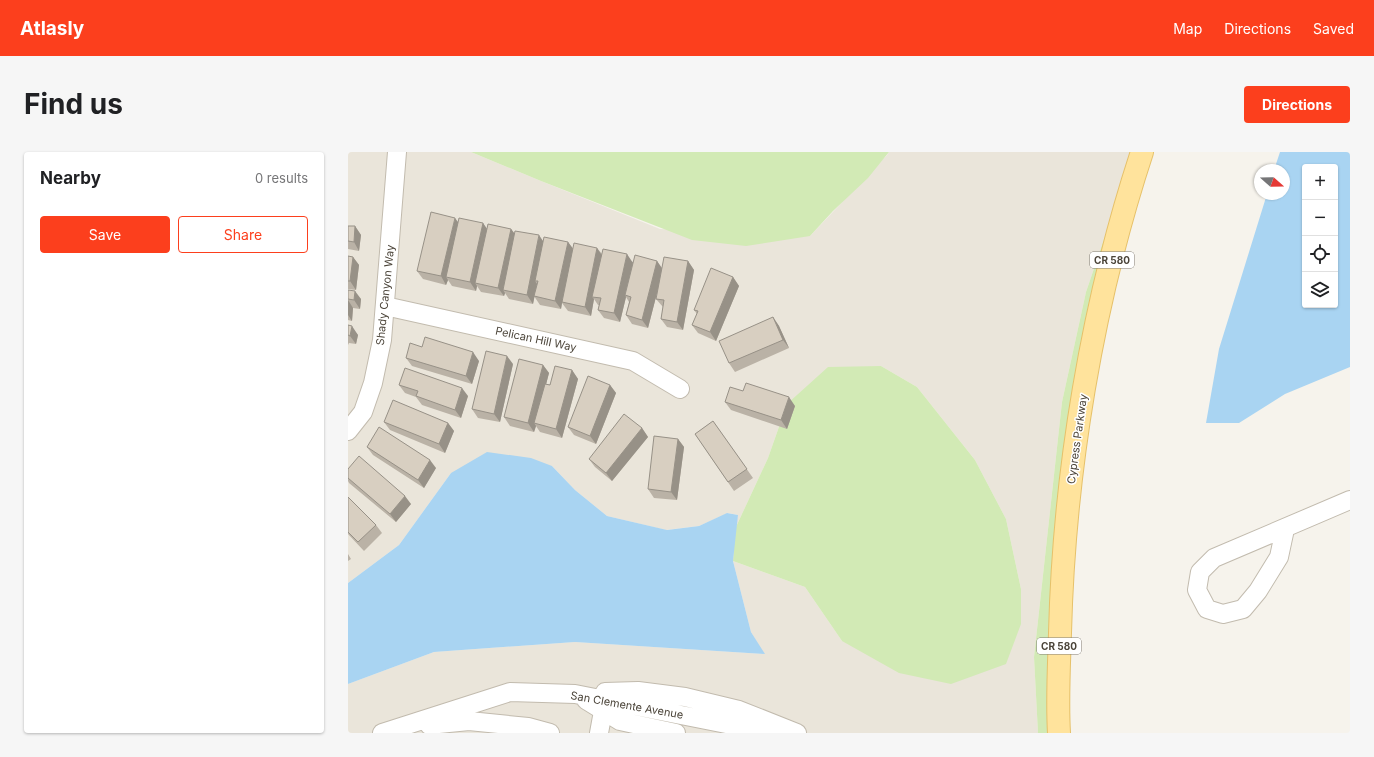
<!DOCTYPE html>
<html lang="en">
<head>
<meta charset="utf-8">
<style>
  body { margin:0; font-family:Inter,sans-serif; background:#f6f6f6; color:#202124 }
  .controls { position:absolute; right:12px; top:12px; display:grid; overflow:hidden; border-radius:4px; box-shadow:0 1px 3px #0004 }
  .controls button { width:36px; height:36px; display:grid; place-items:center; padding:0; border:0; border-bottom:1px solid #e0e0e0; background:#fff; color:#202124; font:20px sans-serif }
  .compass { position:absolute; left:906px; top:12px; width:36px; height:36px; border-radius:50%; background:#fff; box-shadow:0 1px 3px #0004; rotate:110deg }
  .list { margin:0; padding:0; list-style:none }
  h2 { display:flex; justify-content:space-between; align-items:center; height:52px; margin:0; padding:0 16px; font-size:17px }
  h2 small { font-size:13px; font-weight:400; color:#757577 }
  .actions { display:flex; gap:8px; padding:12px 16px }
  .actions a { flex:1; padding:9px 0; border:1px solid #fc3f1d; border-radius:4px; text-align:center; font-size:14px; color:#fc3f1d }
  .actions .main { background:#fc3f1d; color:#fff }
  .icon { flex:none; width:22px; height:22px; fill:none; stroke:currentColor; stroke-width:2; stroke-linecap:round; stroke-linejoin:round }
  .map { position:relative; flex:none; width:1002px; height:581px; overflow:hidden; border-radius:4px }
  header { display:flex; align-items:center; gap:24px; box-sizing:border-box; height:56px; padding:0 20px; background:#fc3f1d; color:#fff }
  header strong { font-size:19px }
  nav { display:flex; gap:22px; margin-inline-start:auto; font-size:14px }
  .intro { display:flex; align-items:center; justify-content:space-between; box-sizing:border-box; height:96px; padding:0 24px }
  h1 { margin:0; font-size:28px }
  .button { padding:10px 18px; border-radius:4px; background:#fc3f1d; color:#fff; font-size:14px; font-weight:700 }
  main { display:flex; gap:24px; padding:0 24px }
  aside { flex:1; background:#fff; border-radius:4px; box-shadow:0 1px 3px #0004 }
  .map>svg:first-child { display:block }
  .residential { fill:#eae5da }
  .green { fill:#d2eab5 }
  .water { fill:#a9d4f2; fill-rule:evenodd }
  .lines { fill:none; stroke-linecap:round; stroke-linejoin:round }
  .minor-casing { stroke:#c2bbae; stroke-width:20 }
  .major-casing { stroke:#e6c16a; stroke-width:24 }
  .minor { stroke:#fff; stroke-width:18 }
  .major { stroke:#ffe39c; stroke-width:22 }
  .wall { fill:#bab2a6 }
  .shaded-wall { fill:#979187 }
  .building { fill:#d8cfc1; stroke:#979187 }
  .labels { text-anchor:middle; stroke-width:3; stroke-linejoin:round; paint-order:stroke }
  .shield { fill:#fff; stroke:#817c74; stroke-width:1 }
  .shield-label { font-size:10px; font-weight:bold; fill:#4b4439 }
  .street-label { font-size:11px; fill:#4b4439; stroke:#fff }
</style>
</head>
<body>
<header>
<strong>Atlasly</strong>
<nav><a>Map</a><a>Directions</a><a>Saved</a></nav>
</header>
<div class="intro"><h1>Find us</h1><a class="button">Directions</a></div>
<main>
<aside>
<h2>Nearby<small>0 results</small></h2>
<ul class="list">
</ul>
<div class="actions"><a class="main">Save</a><a>Share</a></div>
</aside>
<div class="map">
<svg width="1002" height="581" viewBox="0 0 1002 581">
  <rect width="100%" height="100%" fill="#f6f3ec"/>
  <!-- residential -->
  <path class="residential" d="M0,0H123L193,29L312,77L462,84L539,3L541,0H784L770,46L738,140L714,250L686,505L690,581H0V532L86,500L227,490L416,502L403,480L385,409L457,435L494,489L673,472V437L658,367L627,308L569,235L533,214L439,252L420,306L387,377L390,363L380,361L351,374L318,378L259,364L227,338L204,314L103,321L51,393L0,431Z"/>
  <!-- green -->
  <path class="green" d="M123,0H541L520,26L485,59L462,84L398,94L344,88L193,29Z
    M770,46L759,86L702,581H690L686,505L714,250L738,140Z
    M533,214L569,235L627,308L658,367L673,437V472L658,512L603,532L551,521L494,489L457,435L385,409L387,377L420,306L439,252L480,215Z"/>
  <!-- water -->
  <path class="water" d="M932,0H1002V215L937,242L891,271H858L871,197L919,42H936V18H926ZM957,15H987V153H957Z
    M139,300L183,306L204,314L227,338L259,364L319,378L351,374L379,361L390,363L385,409L403,480L417,502L227,490L86,500L0,532V431L51,393L103,321Z"/>
  <g class="lines">
    <defs>
      <path id="minor" d="M37,154L285,209L332,237
        M0,279L15,260L25,231L34,188L49,0
        M937,377L931,405L910,439L895,457L875,462L859,457L849,438L852,420L866,406L1002,348
        M257,540L290,539L337,545L391,558L449,581
        M238,548L272,569L328,581
        M81,573L121,569L180,575L202,581
        M34,581L162,540L227,542L424,581
        M251,581L255,559"/>
      <path id="major" d="M711,581C709,548 711,514 712,481C716,321 744,152 794,0"/>
    </defs>
    <!-- minor casing -->
    <use href="#minor" class="minor-casing"/>
    <!-- major casing -->
    <use href="#major" class="major-casing"/>
    <!-- minor -->
    <use href="#minor" class="minor"/>
    <!-- major -->
    <use href="#major" class="major"/>
  </g>
  <!-- wall -->
  <path class="wall" d="M110,71H135L139,77H163L167,82L195,89L220,90L225,97L249,96L254,102L285,110L309,109L314,116L340,109L346,118L335,178L319,175L313,167L315,155L308,147L310,137L300,176L284,172L278,163L281,150L278,145L272,170L256,166L250,158L251,153H250L246,147L243,164L220,159L214,151L213,157L192,153L186,144L189,132L185,152L161,147L157,141L156,144L133,140L129,134L128,139L104,134L100,128L98,133L75,127L69,119Z
    M0,74H7L13,83L11,99L0,97Z
    M0,104L5,105L11,113L8,138L0,137Z
    M385,125L391,134L368,189L350,181L344,173L349,162L346,158Z
    M0,138L13,147L12,157L5,156L4,169L0,168Z
    M425,165L431,174L441,196L387,220L381,211Z
    M0,173L10,183L8,192L1,191L0,193Z
    M74,195L131,209L124,232L64,214L58,206Z
    M165,212L152,270L130,266L124,257Z
    M195,213L201,221L198,232L202,233L224,218L230,227L214,286L192,280L188,274L186,280L162,274L156,265Z
    M51,233L120,244L113,266L74,253L68,245L57,241Z
    M262,233L268,241L248,292L226,283L220,275Z
    M395,239L447,254L439,277L383,258L377,250Z
    M365,269L405,326L386,339L347,282Z
    M36,270L100,271L106,279L97,301L42,278Z
    M294,276L300,285L264,329L247,315L241,307Z
    M330,287L336,295L329,348L306,346L300,337Z
    M19,295L88,316L76,336L25,303Z
    M0,317L63,352L48,370L1,331L0,329Z
    M0,345L28,373L34,381L16,399L0,382Z
    M0,402L3,407L0,409Z"/>
  <!-- shaded-wall -->
  <path class="shaded-wall" d="M107,66L113,74L98,125L100,128L98,133L93,124Z
    M135,71L141,80L127,131L129,134L128,139L122,130Z
    M7,74L13,83L11,99L6,90Z
    M163,77L169,85L155,138L157,141L156,144L150,136Z
    M191,83L197,92L187,129L189,132L185,152L179,143Z
    M220,90L226,98L214,150V151L213,157L207,149Z
    M249,96L255,105L244,145L246,147L243,164L237,155Z
    M279,102L285,111L277,143L278,145L272,170L266,161Z
    M5,105L11,113L8,138L2,129Z
    M309,109L315,118L300,176L294,168Z
    M340,109L346,118L335,178L329,170Z
    M385,125L391,134L368,189L362,180Z
    M7,139L13,147L12,157L6,148Z
    M0,148L5,156L4,169L0,163Z
    M425,165L431,174L441,196L435,188Z
    M4,174L10,183L8,192L2,184Z
    M125,200L131,209L124,232L118,224Z
    M159,204L165,212L152,270L146,262Z
    M195,213L201,221L188,272L186,271L188,274L186,280L180,271Z
    M224,218L230,227L214,286L208,277Z
    M262,233L268,241L248,292L242,284Z
    M114,236L120,244L113,266L107,258Z
    M441,245L447,254L439,277L433,268Z
    M100,271L106,279L97,301L91,292Z
    M294,276L300,285L264,329L258,321Z
    M330,287L336,295L329,348L323,340Z
    M82,308L88,316L76,336L70,328Z
    M57,344L63,352L48,370L42,362Z"/>
  <!-- building -->
  <path class="building" d="M83,60L107,66L93,124L69,119Z
    M111,66L135,71L122,130L98,125Z
    M140,72L163,77L150,136L127,131Z
    M0,74H7L6,90L0,89Z
    M167,79L191,83L179,143L155,138Z
    M196,85L220,90L207,149L186,144L190,129H187Z
    M226,91L249,96L237,155L214,150Z
    M255,97L279,102L266,161L250,158L253,146L244,145Z
    M287,103L309,109L294,168L278,163L283,145L277,143Z
    M0,104L5,105L2,129H0Z
    M316,105L340,109L329,170L313,167L316,148L308,147Z
    M363,116L385,125L362,180L344,173L350,159L346,158Z
    M0,138L7,139L6,148L0,147Z
    M425,165L435,188L381,211L371,189Z
    M0,173L4,174L2,184L0,183Z
    M77,185L125,200L118,224L58,206L62,191L74,195Z
    M138,199L159,204L146,262L124,257Z
    M171,207L195,213L180,271L156,265Z
    M207,214L224,218L208,277L186,271L197,232L202,233Z
    M57,216L114,236L107,258L68,244L70,239L51,233Z
    M240,224L262,233L242,284L220,275Z
    M398,231L441,245L433,268L377,250L382,235L395,239Z
    M45,248L100,271L91,292L36,270Z
    M276,262L294,276L258,321L241,307Z
    M365,269L399,317L380,330L347,282Z
    M31,275L82,308L70,328L19,295Z
    M306,284L330,287L323,340L300,337Z
    M11,304L57,344L42,362L0,326V317Z
    M0,345L28,373L10,390L0,380Z"/>
  <g class="labels">
    <!-- shield labels -->
    <g class="shield">
      <rect x="742" y="100" width="44" height="16" rx="3"/>
      <rect x="689" y="486" width="44" height="16" rx="3"/>
    </g>
    <g class="shield-label">
      <text x="764" y="112">CR 580</text>
      <text x="711" y="498">CR 580</text>
    </g>
    <!-- street labels -->
    <g class="street-label">
      <text transform="translate(37 143) rotate(-84)" y="4">Shady Canyon Way</text>
      <text transform="translate(188 187) rotate(12)" y="4">Pelican Hill Way</text>
      <text transform="translate(729 287) rotate(-82)" y="4">Cypress Parkway</text>
      <text transform="translate(279 553) rotate(10)" y="4">San Clemente Avenue</text>
    </g>
  </g>
</svg>
<div class="controls">
<button>+</button>
<button>−</button>
<button><svg class="icon" aria-label="locate" viewBox="0 0 24 24"><circle cx="12" cy="12" r="6"/><path d="M12 2v4M12 18v4M2 12h4M18 12h4"/></svg></button>
<button><svg class="icon" aria-label="layers" viewBox="0 0 24 24"><path d="M12 4l9 5-9 5-9-5zM3 14l9 5 9-5"/></svg></button>
</div>
<svg class="compass" viewBox="-18 -18 36 36"><path d="M0-13l5 13h-10z" fill="#e53935"/><path d="M0 13l5-13h-10z" fill="#757577"/></svg>
</div>
</main>
</body>
</html>
